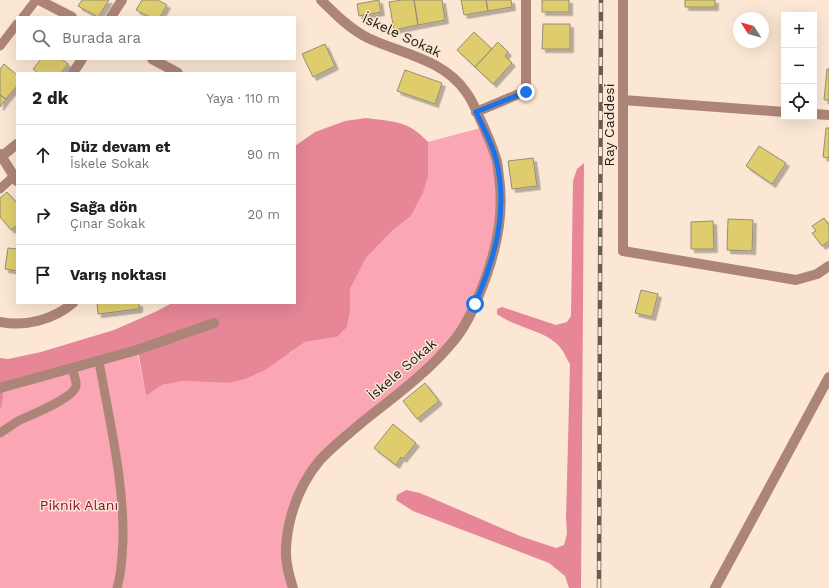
<!DOCTYPE html>
<html lang="tr">
<head>
<meta charset="utf-8">
<style>
  body { margin:0; font-family:"Work Sans",sans-serif; background:#f2f2f2; color:#202124 }
  .controls { position:absolute; right:12px; top:12px; display:grid; overflow:hidden; border-radius:0px; box-shadow:0 4px 16px #0002 }
  .controls button { width:36px; height:36px; display:grid; place-items:center; padding:0; border:0; border-bottom:1px solid #e0e0e0; background:#fff; color:#202124; font:20px sans-serif }
  .compass { position:absolute; left:733px; top:12px; width:36px; height:36px; border-radius:50%; background:#fff; box-shadow:0 4px 16px #0002; rotate:306deg }
  .stop { position:absolute; width:12px; height:12px; margin:-9px; border:3px solid #1a73e8; border-radius:50%; background:#fff }
  .stop.end { background:#1a73e8; border-color:#fff; box-shadow:0 1px 4px #0008 }
  .list { margin:0; padding:0; list-style:none }
  h2 { display:flex; justify-content:space-between; align-items:center; height:52px; margin:0; padding:0 16px; font-size:17px }
  h2 small { font-size:13px; font-weight:400; color:#757577 }
  .list li { display:grid; grid-template-columns:26px 1fr auto; gap:12px; align-items:center; box-sizing:border-box; height:60px; padding:0 16px; border-top:1px solid #e0e0e0 }
  .list b { display:block; font-size:15px; white-space:nowrap }
  .list p { margin:0; font-size:13px; white-space:nowrap; color:#757577 }
  .list em { font-size:13px; font-style:normal; color:#757577 }
  .icon { flex:none; width:22px; height:22px; fill:none; stroke:currentColor; stroke-width:2; stroke-linecap:round; stroke-linejoin:round }
  .map { position:relative; flex:none; width:829px; height:588px; overflow:hidden }
  .search { position:absolute; background:#fff; box-shadow:0 4px 16px #0002; left:16px; top:16px; width:280px; height:44px; display:flex; align-items:center; gap:10px; box-sizing:border-box; padding:0 14px; border-radius:0px; color:#757577; font-size:15px }
  .panel { position:absolute; background:#fff; box-shadow:0 4px 16px #0002; left:16px; top:72px; width:280px; height:232px; border-radius:0px }
  .map>svg:first-child { display:block }
  .green { fill:#faa6b4 }
  .forest { fill:#e68697 }
  .building { fill:#dfcd6d; stroke:#938f77; filter:url(#shadow) }
  .lines { fill:none; stroke-linecap:round; stroke-linejoin:round }
  .service { stroke:#ad8578; stroke-width:9 }
  .minor { stroke:#ad8578; stroke-width:10 }
  .rail-casing { stroke:#685d51; stroke-width:4.5 }
  .rail { stroke:#fbe7d3; stroke-width:3; stroke-dasharray:9; stroke-linecap:butt }
  .route { stroke:#1a73e8; stroke-width:5 }
  .labels { text-anchor:middle; stroke-width:3; stroke-linejoin:round; paint-order:stroke }
  .street-label { font-size:14px; fill:#231c15; stroke:#fbe7d3 }
  .park-label { font-size:14px; fill:#851138; stroke:#fbe7d3 }
</style>
</head>
<body>
<div class="map">
<svg width="829" height="588" viewBox="0 0 829 588">
  <defs>
    <filter id="shadow"><feDropShadow dx="3.5" dy="3.5" stdDeviation="0" flood-color="#0004"/></filter>
  </defs>
  <rect width="100%" height="100%" fill="#fbe7d3"/>
  <!-- green -->
  <path class="green" d="M484,127L502,192L492,261L453,343L338,442L307,479L287,535L293,588H0V409L2,406L4,387L137,350L146,396L162,385L183,381L228,383L290,353L305,342L337,337L347,327L350,312V289L366,258L392,231L411,216L423,193L428,177V142Z"/>
  <!-- forest -->
  <path class="forest" d="M366,118C394,122 408,120 428,142V177L423,193L411,216L392,231L366,258L350,289V312L347,327L337,337L305,342L265,370L245,379L228,383L183,381L162,385L146,396L138,351L4,387L2,406L0,409V358L8,359L41,352L114,330L155,312L172,303H295V146L315,132L345,121Z
    M584,163L581,588H569L565,576L549,563L413,511L396,500L397,495L406,490L420,493L520,536L556,548L564,545L567,534L566,518L570,364C567,360 565,354 562,350C550,331 515,328 497,314V309L502,307L556,325L567,322L571,316L573,181L577,169Z"/>
  <!-- building -->
  <path class="building" d="M82,0H109L98,17L78,6Z
    M142,0H158L167,5L160,17H150L136,10Z
    M379,0L381,12L359,16L357,4Z
    M402,0H414L418,25L394,30L389,2Z
    M414,0H442L445,20L418,25Z
    M461,0H486L488,11L464,15Z
    M486,0H511L512,7L488,11Z
    M542,0H569V12H542Z
    M685,0H715V7H685Z
    M543,24H570V49H542Z
    M474,32L492,49L475,67L457,50Z
    M498,42L508,52L505,56L512,63L493,84L475,67Z
    M325,44L335,66L313,77L302,54Z
    M41,59H62L68,64L61,73H38L33,69Z
    M4,64L17,75V86L6,99L0,95V69Z
    M827,69H829V100H824Z
    M405,70L442,83L435,104L397,91Z
    M0,95L6,99L0,107Z
    M826,128H829V158L823,157Z
    M759,146L786,163L772,184L746,166Z
    M533,158L537,186L512,189L508,161Z
    M7,192L17,203V225L11,230L0,217V198Z
    M824,218L829,225V241L822,246L812,233L816,231L812,226Z
    M728,219L753,220L752,251L727,250Z
    M713,221L714,249H691V222Z
    M8,248L17,249V271L5,269Z
    M641,290L658,294L652,317L635,313Z
    M97,303H139V309L98,314Z
    M425,383L439,401L417,419L403,401Z
    M393,424L416,443L403,459L401,457L396,465L374,448Z"/>
  <g class="lines">
    <!-- service -->
    <path class="service" d="M23,17L36,0
      M0,46L17,24
      M0,189L14,176
      M99,361C109,420 124,479 123,540C122,556 122,572 117,588
      M0,433C6,429 12,425 18,421C30,415 73,399 76,386C77,381 73,373 72,368"/>
    <!-- minor -->
    <path class="minor" d="M39,0L72,17
      M623,0V251L796,280L817,274L829,266
      M111,17L122,0
      M152,59L178,73
      M73,73L82,59
      M623,100L784,112
      M476,112L526,91V0
      M814,114L829,115
      M0,154L17,181
      M2,156L17,144
      M0,322C25,327 53,320 73,303
      M0,388L137,350L214,323
      M293,588C285,564 284,550 289,525C294,501 305,478 320,460C332,447 346,436 360,424C391,399 425,375 451,344C464,330 472,312 479,295C495,257 505,217 499,177C498,170 498,164 496,158C492,146 487,134 482,123C477,113 473,101 466,92C443,59 402,54 368,38C350,29 335,14 321,0
      M715,588L829,377"/>
    <defs>
      <path id="rail" d="M599,588L601,0"/>
    </defs>
    <!-- rail casing -->
    <use href="#rail" class="rail-casing"/>
    <!-- rail -->
    <use href="#rail" class="rail"/>
  </g>
  <g class="lines">
    <!-- route -->
    <path class="route" d="M475,304C495,257 509,211 496,159C492,143 483,127 476,112L526,92"/>
  </g>
  <g class="labels">
    <!-- street labels -->
    <g class="street-label">
      <text transform="translate(402 35) rotate(25)" y="5">İskele Sokak</text>
      <text transform="translate(609 125) rotate(-90)" y="5">Ray Caddesi</text>
      <text transform="translate(402 369) rotate(-41)" y="5">İskele Sokak</text>
    </g>
    <!-- park labels -->
    <g class="park-label">
      <text x="79" y="510">Piknik Alanı</text>
    </g>
  </g>
</svg>
<div class="controls">
<button>+</button>
<button>−</button>
<button><svg class="icon" aria-label="locate" viewBox="0 0 24 24"><circle cx="12" cy="12" r="6"/><path d="M12 2v4M12 18v4M2 12h4M18 12h4"/></svg></button>
</div>
<svg class="compass" viewBox="-18 -18 36 36"><path d="M0-13l5 13h-10z" fill="#e53935"/><path d="M0 13l5-13h-10z" fill="#757577"/></svg>
<div class="stop" style="left:475px;top:304px"></div>
<div class="stop end" style="left:526px;top:92px"></div>
<div class="search"><svg class="icon" aria-label="search" viewBox="0 0 24 24"><circle cx="10" cy="10" r="6"/><path d="M15 15l6 6"/></svg>Burada ara</div>
<section class="panel">
<h2>2 dk<small>Yaya · 110 m</small></h2>
<ul class="list">
<li><svg class="icon" aria-label="ahead" viewBox="0 0 24 24"><path d="M12 20V5M6 11l6-6 6 6"/></svg><div><b>Düz devam et</b><p>İskele Sokak</p></div><em>90 m</em></li>
<li><svg class="icon" aria-label="right" viewBox="0 0 24 24"><path d="M7 20v-9h11M14 6l5 5-5 5"/></svg><div><b>Sağa dön</b><p>Çınar Sokak</p></div><em>20 m</em></li>
<li><svg class="icon" aria-label="arrive" viewBox="0 0 24 24"><path d="M6 21V4h12l-3 4 3 4H6"/></svg><div><b>Varış noktası</b></div></li>
</ul>
</section>
</div>
</body>
</html>
